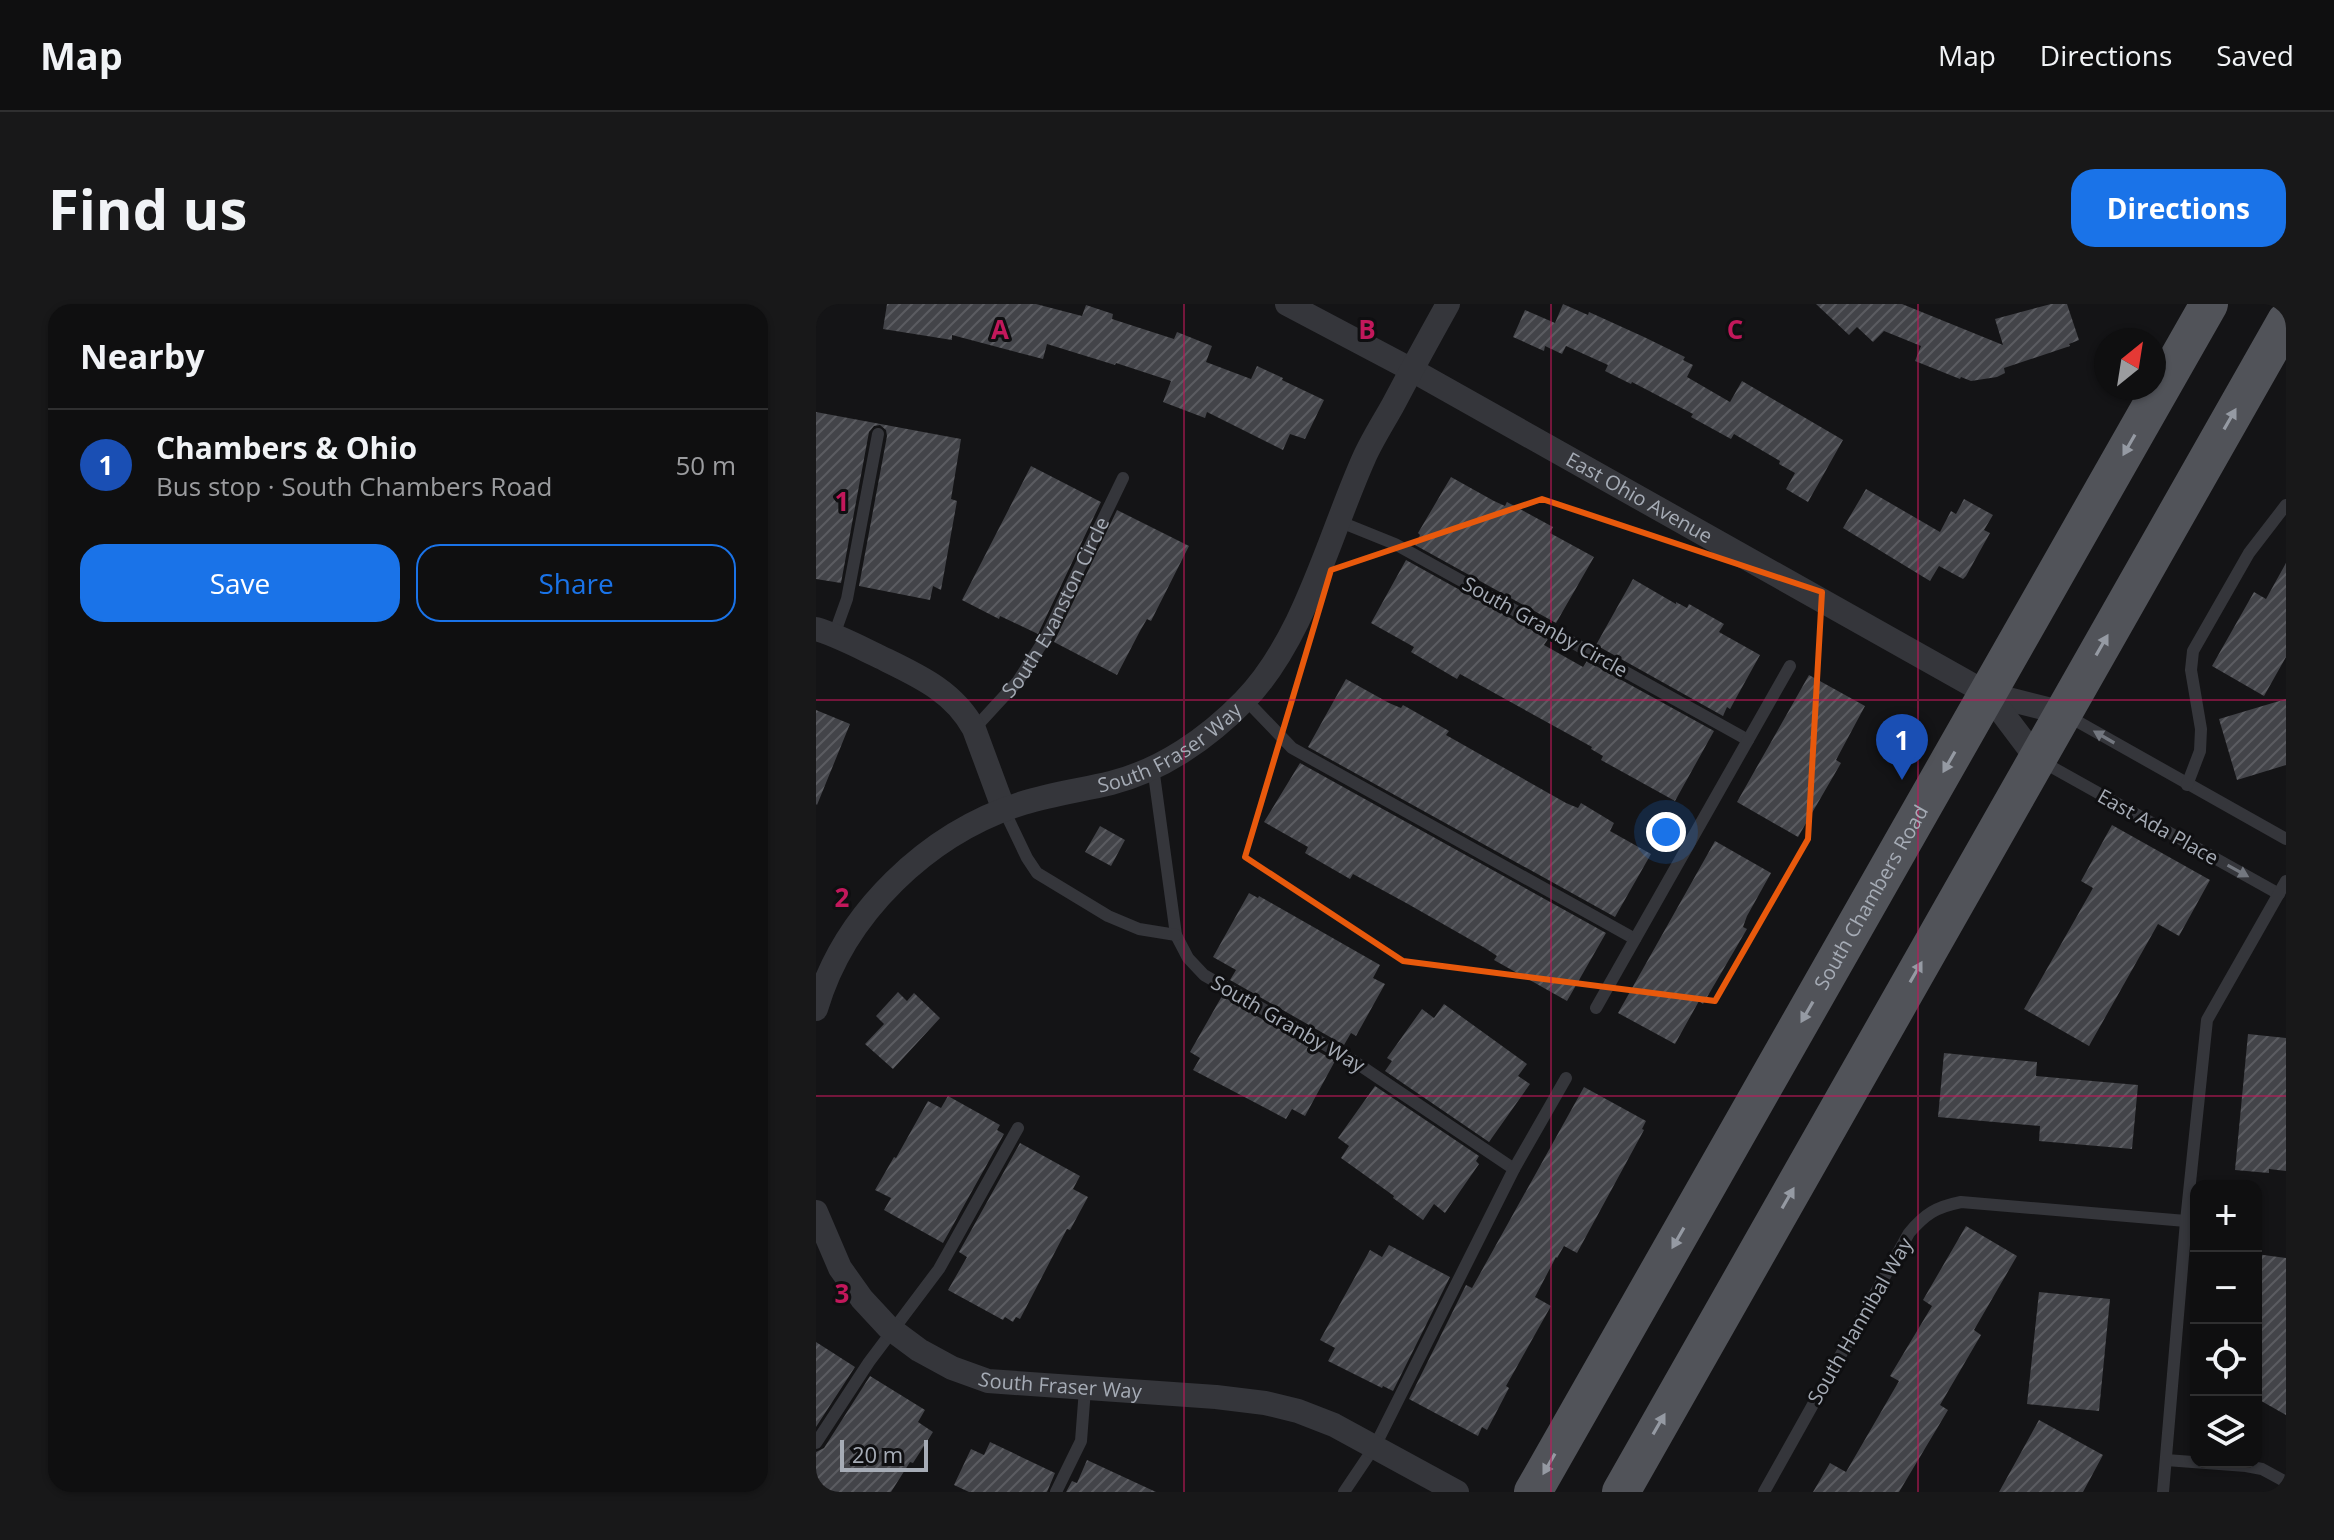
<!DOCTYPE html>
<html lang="en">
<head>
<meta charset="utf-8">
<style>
  body { margin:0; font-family:"Open Sans",sans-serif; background:#181819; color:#f1f3f6 }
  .controls { position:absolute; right:24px; bottom:24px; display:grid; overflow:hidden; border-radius:16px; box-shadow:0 2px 6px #0004 }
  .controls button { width:72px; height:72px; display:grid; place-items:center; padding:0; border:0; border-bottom:2px solid #2f2f30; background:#0f0f10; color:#f1f3f6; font:40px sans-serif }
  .compass { position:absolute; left:1278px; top:24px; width:72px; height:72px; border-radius:50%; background:#0f0f10; box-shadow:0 2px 6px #0004; rotate:30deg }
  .scale { position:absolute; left:24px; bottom:20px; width:88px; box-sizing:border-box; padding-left:8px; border:4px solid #a6acb6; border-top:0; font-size:22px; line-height:28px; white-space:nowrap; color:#a6acb6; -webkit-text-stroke:6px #0f0f11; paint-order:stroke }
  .you { position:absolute; left:850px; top:528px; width:28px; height:28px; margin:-20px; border:6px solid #fff; border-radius:50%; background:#1a73e8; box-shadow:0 0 0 12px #1a73e833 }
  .badge { display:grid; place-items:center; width:52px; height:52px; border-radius:50%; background:#1a73e8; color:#fff; font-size:26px; font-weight:700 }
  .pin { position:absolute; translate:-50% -66px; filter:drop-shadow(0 2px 4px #0008) }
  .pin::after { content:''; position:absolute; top:42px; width:28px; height:24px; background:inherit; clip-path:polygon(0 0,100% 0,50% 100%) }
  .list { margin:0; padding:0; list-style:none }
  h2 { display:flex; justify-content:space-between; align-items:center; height:104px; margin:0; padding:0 32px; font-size:34px }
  h2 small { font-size:26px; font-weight:400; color:#9b9c9f }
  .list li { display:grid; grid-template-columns:52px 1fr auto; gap:24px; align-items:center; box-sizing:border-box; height:112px; padding:0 32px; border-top:2px solid #2f2f30 }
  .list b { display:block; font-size:30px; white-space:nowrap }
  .list p { margin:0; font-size:26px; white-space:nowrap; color:#9b9c9f }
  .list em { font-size:26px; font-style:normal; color:#9b9c9f }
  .actions { display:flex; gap:16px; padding:24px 32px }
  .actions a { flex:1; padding:18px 0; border:2px solid #1a73e8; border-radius:24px; text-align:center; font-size:28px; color:#1a73e8 }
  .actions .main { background:#1a73e8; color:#fff }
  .icon { flex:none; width:44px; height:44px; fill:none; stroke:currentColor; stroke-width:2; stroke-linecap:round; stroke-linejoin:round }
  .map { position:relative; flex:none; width:1470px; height:1188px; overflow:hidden; border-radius:24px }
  header { display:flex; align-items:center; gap:48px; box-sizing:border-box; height:112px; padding:0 40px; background:#0f0f10; border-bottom:2px solid #2f2f30 }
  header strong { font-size:38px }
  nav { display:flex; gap:44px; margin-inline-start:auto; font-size:28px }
  .intro { display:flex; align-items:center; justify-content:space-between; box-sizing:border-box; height:192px; padding:0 48px }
  h1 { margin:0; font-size:56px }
  .button { padding:20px 36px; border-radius:24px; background:#1a73e8; color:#fff; font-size:28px; font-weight:700 }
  main { display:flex; gap:48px; padding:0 48px }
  aside { flex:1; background:#0f0f10; border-radius:24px; box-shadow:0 2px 6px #0004 }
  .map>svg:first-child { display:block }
  .building { fill:url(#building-hatch) }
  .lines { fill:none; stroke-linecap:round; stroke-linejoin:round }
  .service { stroke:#35363b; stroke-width:12 }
  .minor { stroke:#35363b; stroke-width:24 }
  .primary { stroke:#515359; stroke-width:38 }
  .oneway { fill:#959aa3 }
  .oneway2 { fill:#73777f }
  .marked { fill:none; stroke:#e8590c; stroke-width:6; stroke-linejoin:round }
  .grid { fill:none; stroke:#c2185b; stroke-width:2; stroke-opacity:0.55 }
  .labels { text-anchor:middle; stroke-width:6; stroke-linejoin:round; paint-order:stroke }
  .street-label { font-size:20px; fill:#a6acb6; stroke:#0f0f11 }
  .grid-label { font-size:26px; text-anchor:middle; font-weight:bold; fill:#c2185b; stroke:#0f0f11; stroke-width:6; stroke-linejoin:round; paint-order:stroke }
</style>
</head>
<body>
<header>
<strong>Map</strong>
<nav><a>Map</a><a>Directions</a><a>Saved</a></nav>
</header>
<div class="intro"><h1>Find us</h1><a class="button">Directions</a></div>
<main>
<aside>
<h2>Nearby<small></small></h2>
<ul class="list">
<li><span class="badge" style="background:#1a4fb4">1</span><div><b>Chambers &amp; Ohio</b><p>Bus stop · South Chambers Road</p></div><em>50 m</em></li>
</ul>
<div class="actions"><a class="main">Save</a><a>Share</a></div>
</aside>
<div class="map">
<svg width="1470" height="1188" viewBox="0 0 1470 1188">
  <defs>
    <pattern id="building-hatch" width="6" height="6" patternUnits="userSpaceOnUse" patternTransform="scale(2)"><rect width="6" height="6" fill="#434449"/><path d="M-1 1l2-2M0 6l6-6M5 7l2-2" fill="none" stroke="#5b5c61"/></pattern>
  </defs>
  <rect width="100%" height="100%" fill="#141416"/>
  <!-- building -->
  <path class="building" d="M71,0H220L266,12L270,1L297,10L296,15L358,35L361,28L396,42L390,58L435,75L441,62L467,74L466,76L508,96L489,135L474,130L467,146L391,108L389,114L347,98L355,77L300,59L299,61L231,40L227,55L136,31V36L67,25Z
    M747,0L772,11L773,8L828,33L869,53L867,56L877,61L871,73L914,98L926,77L1027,136L992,198L970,185L979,169L963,160L964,157L918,130L915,135L875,113L877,110L816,78L815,80L789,67L792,61L750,42L746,50L729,42L728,47L697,33L709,6L739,19Z
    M1000,0H1086L1187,41L1179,15L1235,0H1251L1263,36L1253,40L1254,42L1188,64L1189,69L1181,73L1155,77L1145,73L1144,75L1099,57L1105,42L1068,27L1057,38L1041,23L1033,31Z
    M0,108L145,135L135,195L141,197L125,286L117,282L114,296L43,282L71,132L70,126L64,121L58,122L53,128L25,279L0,275Z
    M215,162L285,198L222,330L184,312L183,315L146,296Z
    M635,173L678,197L689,202L691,198L737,223L734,229L778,253L740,319L599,241L604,231L602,229Z
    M1050,185L1124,228L1135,207L1140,210L1148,195L1177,211L1168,226L1174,229L1150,272L1147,275L1123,262L1114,277L1027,224Z
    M301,206L373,242L335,317L331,315L324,327L301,371L238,338Z
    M590,256L732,335L728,341L767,363L771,357L898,427L859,497L785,456L787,452L775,445L776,443L644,370L641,375L595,348L598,343L555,319Z
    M1470,259V353L1448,392L1396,362L1438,288L1450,295Z
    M817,275L860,300V298L871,304L873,300L908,320L903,328L944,351L914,405L911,403L907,412L780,341Z
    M993,371L1049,402L1020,456L1025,459L982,533L921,498Z
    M530,375L573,399L585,404L587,401L633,427L630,431L750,499L762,504L765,499L798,519L794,527L835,550L799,613L492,443Z
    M1470,395V461L1421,476L1403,415Z
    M0,406L34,420L1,501L0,500Z
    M484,459L790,629L751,697L678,656L681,652L669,644L592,600L537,570L534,575L489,549L492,543L448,518Z
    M1296,521L1394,576L1363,632L1342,620L1273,742L1208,705L1277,584L1265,577Z
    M284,522L309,536L295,562L269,548Z
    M899,537L955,569L931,612L927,623L931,625L887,700L883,697L859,740L802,709Z
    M433,589L442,594L443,592L564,661L557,674L569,680L540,732L535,729L528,741L414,676L420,666L397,653Z
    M82,688L91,697L98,689L124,714L77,765L49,740L68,720L60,712Z
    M406,692L519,757L489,812L476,805L470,815L377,766L384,754L374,748Z
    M628,700L711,760L702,772L714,780L673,838L569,767L576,757L571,754L606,705L618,714Z
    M1432,730L1470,734V867L1453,865V869L1419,866Z
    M1128,749L1221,758L1220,772L1322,781L1316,845L1223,837L1224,822L1122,813Z
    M559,782L663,852L660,857L663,860L629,909L618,900L607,916L577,894L578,892L525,854L533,842L522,834Z
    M768,783L830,817L826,825L828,826L761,949L748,942L741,954L740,953L719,993L735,1002L690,1082L693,1084L671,1126L666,1123L662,1132L593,1095L650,981L656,984Z
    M132,792L184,821L181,826L188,830L127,939L68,906L75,894L59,886L78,853L80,854L112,797L125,804Z
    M204,839L264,872L257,885L272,893L254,926L251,925L204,1015L200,1013L197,1018L189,1013L187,1016L132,986L151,953L143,948Z
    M1150,922L1201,952L1158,1026L1165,1031L1124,1101L1132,1106L1083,1188H997L1014,1159L1030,1168L1083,1077L1074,1072L1116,1002L1107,996Z
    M573,941L634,973L577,1087L567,1082L566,1084L512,1057L519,1044L504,1036L554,946L566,953Z
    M1440,950L1470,954V1111L1440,1094Z
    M1223,988L1294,995L1283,1107L1211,1100Z
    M0,1038L39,1063L0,1123Z
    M54,1072L109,1106L102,1118L117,1128L97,1159L94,1158L75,1188H0V1148L8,1144Z
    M1223,1116L1287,1151L1267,1188H1183Z
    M174,1138L239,1169L231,1188H153L138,1181L155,1145L168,1151Z
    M271,1156L340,1188H250L256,1177L261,1179Z"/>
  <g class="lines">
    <!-- service -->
    <g class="service">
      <path d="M522,217L579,240L932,436"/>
      <path d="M18,331L31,295L62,130"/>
      <path d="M430,396L476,444L819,635"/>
      <path d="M1250,411L1470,535"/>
      <path id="s1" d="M158,425L202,377L230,333L307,174"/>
      <path d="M1225,457L1463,590"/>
      <path d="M337,463L360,631L372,654L388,671L539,758L698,865"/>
      <path d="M1371,481L1384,447L1385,425L1375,366L1377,347L1433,249L1470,201"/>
      <path d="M188,506L211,554L221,569L292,612L323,625L360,631"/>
      <path d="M780,704L974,362"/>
      <path d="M0,1139L53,1058L123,965L202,824"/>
      <path d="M1350,1156L1430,1162L1446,1165L1470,1178"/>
      <path d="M240,1188L265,1137L269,1085"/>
      <path d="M528,1188L559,1142L698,865L750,774"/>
      <path d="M948,1188L1093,929C1109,910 1120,903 1145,898L1370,917"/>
      <path d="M1347,1188L1370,917L1391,716L1470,577"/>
    </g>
    <!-- minor -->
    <g class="minor">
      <path id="s2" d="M471,0L596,66L1172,390L1247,409"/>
      <path d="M0,325C23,332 43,343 64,353C101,371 138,387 158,425L188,506"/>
      <path d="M1172,390L1221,455"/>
      <path id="s3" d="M0,705C28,609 112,529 207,499C236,490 266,486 295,479C346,466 392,434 428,397C488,336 513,232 548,154C556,136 567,119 577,101C595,67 613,34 632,0"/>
      <path id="s4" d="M0,908L24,964L46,995L72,1023L103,1046L136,1064L172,1077L400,1093L449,1099L482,1107L518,1121L641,1188"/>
    </g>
    <!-- primary -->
    <g class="primary">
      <path id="s5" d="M717,1188L1393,0"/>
      <path d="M805,1188L1470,17"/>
    </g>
  </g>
  <!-- one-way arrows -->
  <defs><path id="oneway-solid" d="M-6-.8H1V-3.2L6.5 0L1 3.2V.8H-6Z" transform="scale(2)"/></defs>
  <g class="oneway">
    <use href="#oneway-solid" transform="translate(1414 115) rotate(-60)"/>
    <use href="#oneway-solid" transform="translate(1313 141) rotate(120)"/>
    <use href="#oneway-solid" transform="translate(1286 341) rotate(-60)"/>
    <use href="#oneway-solid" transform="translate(1133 458) rotate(120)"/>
    <use href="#oneway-solid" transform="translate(1100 668) rotate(-60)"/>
    <use href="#oneway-solid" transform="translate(991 708) rotate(120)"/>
    <use href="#oneway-solid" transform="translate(972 894) rotate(-60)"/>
    <use href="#oneway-solid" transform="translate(862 934) rotate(120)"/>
    <use href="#oneway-solid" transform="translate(843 1120) rotate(-60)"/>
    <use href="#oneway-solid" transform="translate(733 1160) rotate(120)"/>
  </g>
  <g class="oneway2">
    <use href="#oneway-solid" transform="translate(1288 433) rotate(-150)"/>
    <use href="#oneway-solid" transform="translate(1422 567) rotate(29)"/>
  </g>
  <!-- marked area -->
  <path class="marked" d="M726,195L1006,288L992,535L899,697L587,657L429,553L515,266Z"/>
  <!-- grid -->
  <path class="grid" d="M368,0V1188M735,0V1188M1102,0V1188M0,396H1470M0,792H1470"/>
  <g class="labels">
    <!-- street labels -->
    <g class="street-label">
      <text dy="7" stroke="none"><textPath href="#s2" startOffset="402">East Ohio Avenue</textPath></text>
      <text dy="7" stroke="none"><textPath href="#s1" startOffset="148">South Evanston Circle</textPath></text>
      <text transform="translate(729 323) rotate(29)" y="7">South Granby Circle</text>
      <text dy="7" stroke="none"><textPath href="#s3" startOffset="462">South Fraser Way</textPath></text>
      <text transform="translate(1342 523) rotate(29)" y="7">East Ada Place</text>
      <text dy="7" stroke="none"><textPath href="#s5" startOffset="684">South Chambers Road</textPath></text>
      <text transform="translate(472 720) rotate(30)" y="7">South Granby Way</text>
      <text transform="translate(1044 1017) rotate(-60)" y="7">South Hannibal Way</text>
      <text dy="7" stroke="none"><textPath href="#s4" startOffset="324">South Fraser Way</textPath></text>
    </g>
  </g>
  <g class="grid-label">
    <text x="184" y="35">A</text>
    <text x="551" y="35">B</text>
    <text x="919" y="35">C</text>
    <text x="26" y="207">1</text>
    <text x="26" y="603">2</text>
    <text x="26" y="999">3</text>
  </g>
</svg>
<div class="controls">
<button>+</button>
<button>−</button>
<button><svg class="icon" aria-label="locate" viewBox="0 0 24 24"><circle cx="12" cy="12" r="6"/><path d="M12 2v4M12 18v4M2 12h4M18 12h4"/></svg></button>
<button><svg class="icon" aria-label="layers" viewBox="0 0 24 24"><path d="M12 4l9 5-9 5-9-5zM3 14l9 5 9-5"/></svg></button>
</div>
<svg class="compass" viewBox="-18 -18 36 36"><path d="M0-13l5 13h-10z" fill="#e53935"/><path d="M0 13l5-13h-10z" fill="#9b9c9f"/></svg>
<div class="scale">20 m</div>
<div class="you"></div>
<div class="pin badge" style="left:1086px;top:476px;background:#1a4fb4">1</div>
</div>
</main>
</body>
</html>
